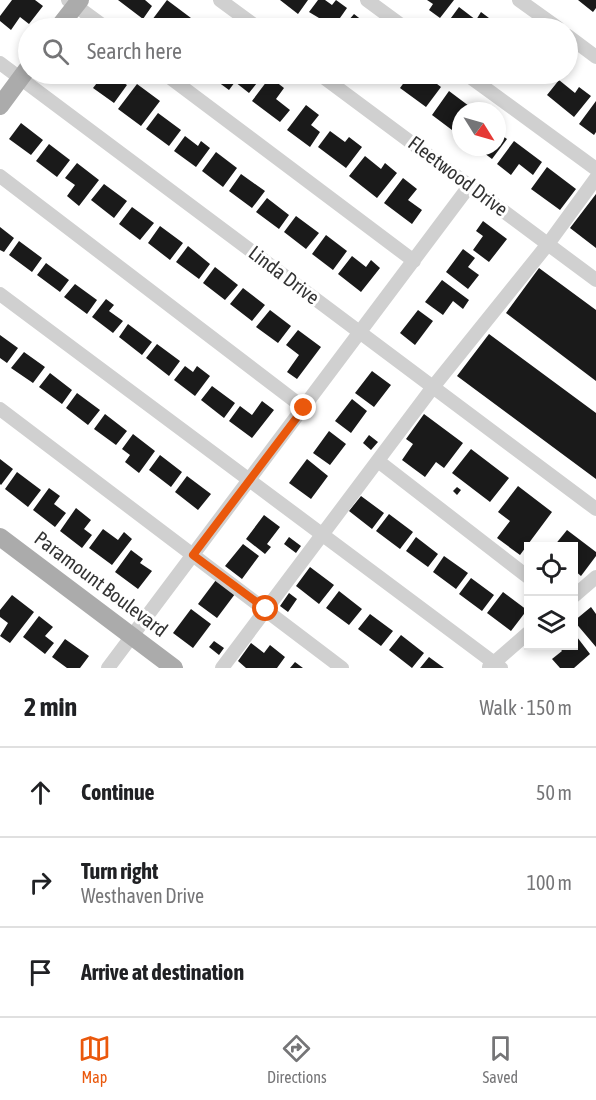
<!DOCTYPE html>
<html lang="en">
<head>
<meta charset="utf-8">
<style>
  body { margin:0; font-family:"Asap Condensed",sans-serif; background:#f2f2f2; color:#202124 }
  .controls { position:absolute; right:18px; bottom:18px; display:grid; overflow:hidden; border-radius:0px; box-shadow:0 3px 9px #0003 }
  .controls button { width:54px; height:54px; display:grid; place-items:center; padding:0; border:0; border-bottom:2px solid #e0e0e0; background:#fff; color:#202124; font:30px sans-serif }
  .compass { position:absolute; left:452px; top:102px; width:54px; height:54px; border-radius:50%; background:#fff; box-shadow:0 3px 9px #0003; rotate:127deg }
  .stop { position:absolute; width:18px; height:18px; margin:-14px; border:4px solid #ea580c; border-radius:50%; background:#fff }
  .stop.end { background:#ea580c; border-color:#fff; box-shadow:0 2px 6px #0008 }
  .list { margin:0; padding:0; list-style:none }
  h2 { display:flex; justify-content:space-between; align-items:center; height:78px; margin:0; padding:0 24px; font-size:26px }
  h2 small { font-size:20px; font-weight:400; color:#757577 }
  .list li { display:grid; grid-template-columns:39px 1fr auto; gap:18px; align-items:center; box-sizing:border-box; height:90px; padding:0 24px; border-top:2px solid #e0e0e0 }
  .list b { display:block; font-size:22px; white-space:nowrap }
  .list p { margin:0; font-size:20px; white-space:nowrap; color:#757577 }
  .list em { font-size:20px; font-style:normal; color:#757577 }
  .icon { flex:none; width:33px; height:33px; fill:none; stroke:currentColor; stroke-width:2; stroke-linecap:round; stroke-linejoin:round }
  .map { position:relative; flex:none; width:596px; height:668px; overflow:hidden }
  .search { position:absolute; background:#fff; box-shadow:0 3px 9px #0003; left:18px; right:18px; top:18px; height:66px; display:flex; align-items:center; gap:15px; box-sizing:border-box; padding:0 21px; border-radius:33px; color:#757577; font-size:22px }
  .sheet { height:348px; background:#fff }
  nav { display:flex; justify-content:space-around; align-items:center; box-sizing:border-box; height:84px; border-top:2px solid #e0e0e0; background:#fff; font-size:16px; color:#757577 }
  nav a { display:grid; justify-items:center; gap:3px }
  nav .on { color:#ea580c }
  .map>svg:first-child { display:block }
  .building { fill:#1a1a1a }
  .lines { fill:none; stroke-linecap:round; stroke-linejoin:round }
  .minor { stroke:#d0d0d0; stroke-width:14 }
  .major { stroke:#ababab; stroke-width:18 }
  .route { stroke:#ea580c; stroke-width:8 }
  .labels { text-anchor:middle; stroke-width:6; stroke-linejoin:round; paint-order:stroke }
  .street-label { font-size:20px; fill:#333; stroke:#fff }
</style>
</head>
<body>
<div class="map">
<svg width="596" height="668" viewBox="0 0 596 668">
  <rect width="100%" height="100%" fill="#fff"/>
  <!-- building -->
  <path class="building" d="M12,0H35L43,6L29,24L20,17L11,30L0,21V16Z
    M118,0H145L152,6L143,19Z
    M167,0L195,21L190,28H177L172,24L168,28H156L149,24Z
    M280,0H308L298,14Z
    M318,0H325L332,5L336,0L347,8L333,28H319L314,25L319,18L309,12Z
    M427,0H454L440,18L429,10L433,4Z
    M578,0H596V8L593,12Z
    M459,7L476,20L481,12L493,21L487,28H457L448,22Z
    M354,14L372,28H342Z
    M74,74H94L86,83Z
    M104,74H111L127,85L114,103L93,88Z
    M219,74H264L249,93L235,82L229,90L214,79Z
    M382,74H401L394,83Z
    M410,74H424L441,87L426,107L400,88Z
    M526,74H546L539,83Z
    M270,77L284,88L276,99L290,110L280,122L252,101Z
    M559,80L575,93L579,87L591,96L574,117L547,95Z
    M137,84L160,101L141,126L118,109Z
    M449,91L473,109L461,111V126L456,133L432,115Z
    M596,101V132L594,135L579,124Z
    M306,105L319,115L311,125L320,132L310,147L287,130Z
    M158,113L181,130L169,146L146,129Z
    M21,123L43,140L31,155L9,139Z
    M330,131L345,142L349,137L362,147L346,168L318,147Z
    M497,132L507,139L492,159L476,147H497Z
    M185,136L198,146L201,141L210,148L196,167L174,151Z
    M514,141L542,162L533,175L519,164L511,175L497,164Z
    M49,144L70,160L57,177L36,161Z
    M216,152L237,168L223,187L202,171Z
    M365,156L381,169L385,163L397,173L377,198L349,176Z
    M77,163L99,180L79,206L67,196L75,185L65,178Z
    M547,167L576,189L560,210L531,189Z
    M241,174L265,191L252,208L229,191Z
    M403,178L417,189L408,200L422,210L412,224L384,203Z
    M104,184L127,201L114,218L91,200Z
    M596,194V248L570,228Z
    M267,198L289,215L279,229L256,212Z
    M132,207L154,223L140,240L119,224Z
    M296,216L319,233L306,249L284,232Z
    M483,221L507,239L489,262L473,250L483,236L476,231Z
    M160,226L183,243L170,260L148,243Z
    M0,227L14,238L4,252L0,250Z
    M326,235L347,251L333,270L312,254Z
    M19,241L42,258L32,272L9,255Z
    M188,246L210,264L199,279L176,262Z
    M463,249L475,258L468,267L479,275L468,289L446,272Z
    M352,256L366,267L371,260L380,268L361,292L338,274Z
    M46,263L69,280L60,292L37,275Z
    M215,267L238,285L225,300L203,283Z
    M539,268L596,310V381L506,313Z
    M442,280L469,300L463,309L453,301L443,315L425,302Z
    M75,284L97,300L87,314L64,297Z
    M243,288L265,305L252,321L230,304Z
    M106,299L114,305L109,311L123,321L113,333L92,317Z
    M270,310L291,326L278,343L256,327Z
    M418,310L433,321L415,345L400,333Z
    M128,324L152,342L142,355L119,337Z
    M298,330L321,347L297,379L287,372L299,355L286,345Z
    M489,334L596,413V479L457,376Z
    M0,335L18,348L7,363L0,358Z
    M157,344L180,361L169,376L146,358Z
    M24,352L45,367L33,383L11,368Z
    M185,366L193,372L197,366L210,376L195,396L174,380Z
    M372,371L391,385L374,407L355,393Z
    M50,373L72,390L62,404L39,387Z
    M212,386L235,403L224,418L201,400Z
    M77,393L100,410L88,425L66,408Z
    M352,399L367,411L351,433L335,421Z
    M262,401L274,410L252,438L229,421L240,406L252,415Z
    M105,414L127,431L116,445L94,429Z
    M424,414L463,443L444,468L436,462L425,477L402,460L413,444L406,439Z
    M329,431L346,444L330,465L313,453Z
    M133,434L155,451L139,473L125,462L130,455L122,449Z
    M369,435L378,442L371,450L363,443Z
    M471,449L509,478L490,502L452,473Z
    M160,455L182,472L171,487L149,470Z
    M0,459L13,469L1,485L0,484Z
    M307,459L328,476L311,499L289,483Z
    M17,472L41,490L28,507L5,489Z
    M187,476L211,494L198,510L175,492Z
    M518,486L552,512L520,555L497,538L510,521L498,512Z
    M457,487L461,490L457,495L453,491Z
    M49,488L60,496L54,504L66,513L55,527L33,510Z
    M361,496L384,513L372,529L349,511Z
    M76,508L91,520L84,529L92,535L82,548L60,531Z
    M389,514L413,532L400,549L376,531Z
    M264,515L280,527L267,544L271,547L265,554L246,539Z
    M103,529L118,540L124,532L132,539L112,565L89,548Z
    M567,530L596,552V556L581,576L574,570V546H554Z
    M289,537L301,546L296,553L284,544Z
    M416,537L438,554L428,567L406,551Z
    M243,544L259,556L242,579L225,566Z
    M131,550L143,559L140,563L152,571L138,589L115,572Z
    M444,556L468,573L456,589L433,572Z
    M310,567L334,585L319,604L296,586Z
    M471,578L494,595L482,611L459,594Z
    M216,580L235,594L217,618L198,604Z
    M339,591L362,609L349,625L326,608Z
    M503,592L527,610L511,631L487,613Z
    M289,593L297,599L288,612L280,606Z
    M12,595L34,612L10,643L0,636L8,623L0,617V610Z
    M591,607L596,614V647L574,621Z
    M191,609L211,624L193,648L173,633Z
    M370,614L393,631L381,646L358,629Z
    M39,616L53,627L45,636L54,643L45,654L23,637Z
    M401,635L424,653L412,668L389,650Z
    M577,637L590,654L574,668H560L552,659L562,651L558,646H574Z
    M65,639L89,656L80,668H67L52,657Z
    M214,641L224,648L219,655L209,647Z
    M251,643L264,653L270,645L285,657L277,668H246L238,661Z
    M429,657L444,668H420Z
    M295,662L303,668H290Z"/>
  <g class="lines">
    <!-- minor -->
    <path class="minor" d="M68,0L106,28
      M220,0L258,28
      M367,0L405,28
      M519,0L558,28
      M568,36L596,57
      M0,63L596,509
      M165,74L414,261
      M319,74L596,280
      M466,74L596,169
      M0,176L304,408
      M0,294L501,668
      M0,409L342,668
      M378,461L528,577
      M574,596L596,577
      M489,667L528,633
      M108,668L470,185
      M222,668L433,387L548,244L596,178"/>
    <!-- major -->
    <path class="major" d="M58,28L80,0
      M0,106L28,68
      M0,537L174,668"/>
  </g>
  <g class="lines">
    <!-- route -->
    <path class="route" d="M266,609L193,555L304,408"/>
  </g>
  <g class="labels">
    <!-- street labels -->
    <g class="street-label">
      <text transform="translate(458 176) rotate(37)" y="7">Fleetwood Drive</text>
      <text transform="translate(284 275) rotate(37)" y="7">Linda Drive</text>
      <text transform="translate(101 584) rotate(37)" y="7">Paramount Boulevard</text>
    </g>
  </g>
</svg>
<div class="controls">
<button><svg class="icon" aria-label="locate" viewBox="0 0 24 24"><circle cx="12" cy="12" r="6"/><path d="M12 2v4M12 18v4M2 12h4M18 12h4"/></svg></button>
<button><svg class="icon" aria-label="layers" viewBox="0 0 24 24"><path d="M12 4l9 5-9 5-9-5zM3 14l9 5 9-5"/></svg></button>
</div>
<svg class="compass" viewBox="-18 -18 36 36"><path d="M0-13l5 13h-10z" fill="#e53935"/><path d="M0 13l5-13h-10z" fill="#757577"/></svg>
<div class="stop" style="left:266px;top:609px"></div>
<div class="stop end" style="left:304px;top:408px"></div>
<div class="search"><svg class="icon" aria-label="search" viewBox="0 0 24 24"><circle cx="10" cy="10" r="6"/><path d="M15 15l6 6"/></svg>Search here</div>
</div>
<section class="sheet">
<h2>2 min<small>Walk · 150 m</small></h2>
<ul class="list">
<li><svg class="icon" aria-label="ahead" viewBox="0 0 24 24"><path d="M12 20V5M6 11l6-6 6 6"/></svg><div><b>Continue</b></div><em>50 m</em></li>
<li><svg class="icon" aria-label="right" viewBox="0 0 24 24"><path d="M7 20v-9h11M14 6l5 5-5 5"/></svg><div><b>Turn right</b><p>Westhaven Drive</p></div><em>100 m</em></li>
<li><svg class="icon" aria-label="arrive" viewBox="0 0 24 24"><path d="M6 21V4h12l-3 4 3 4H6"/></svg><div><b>Arrive at destination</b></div></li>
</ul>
</section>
<nav>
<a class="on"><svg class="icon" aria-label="map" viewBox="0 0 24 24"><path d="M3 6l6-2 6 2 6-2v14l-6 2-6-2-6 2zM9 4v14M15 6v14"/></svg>Map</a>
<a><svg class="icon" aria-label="directions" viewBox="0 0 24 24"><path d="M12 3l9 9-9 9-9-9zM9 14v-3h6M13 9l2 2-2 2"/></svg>Directions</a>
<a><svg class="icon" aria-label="saved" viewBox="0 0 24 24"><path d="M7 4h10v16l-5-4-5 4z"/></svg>Saved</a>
</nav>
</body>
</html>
